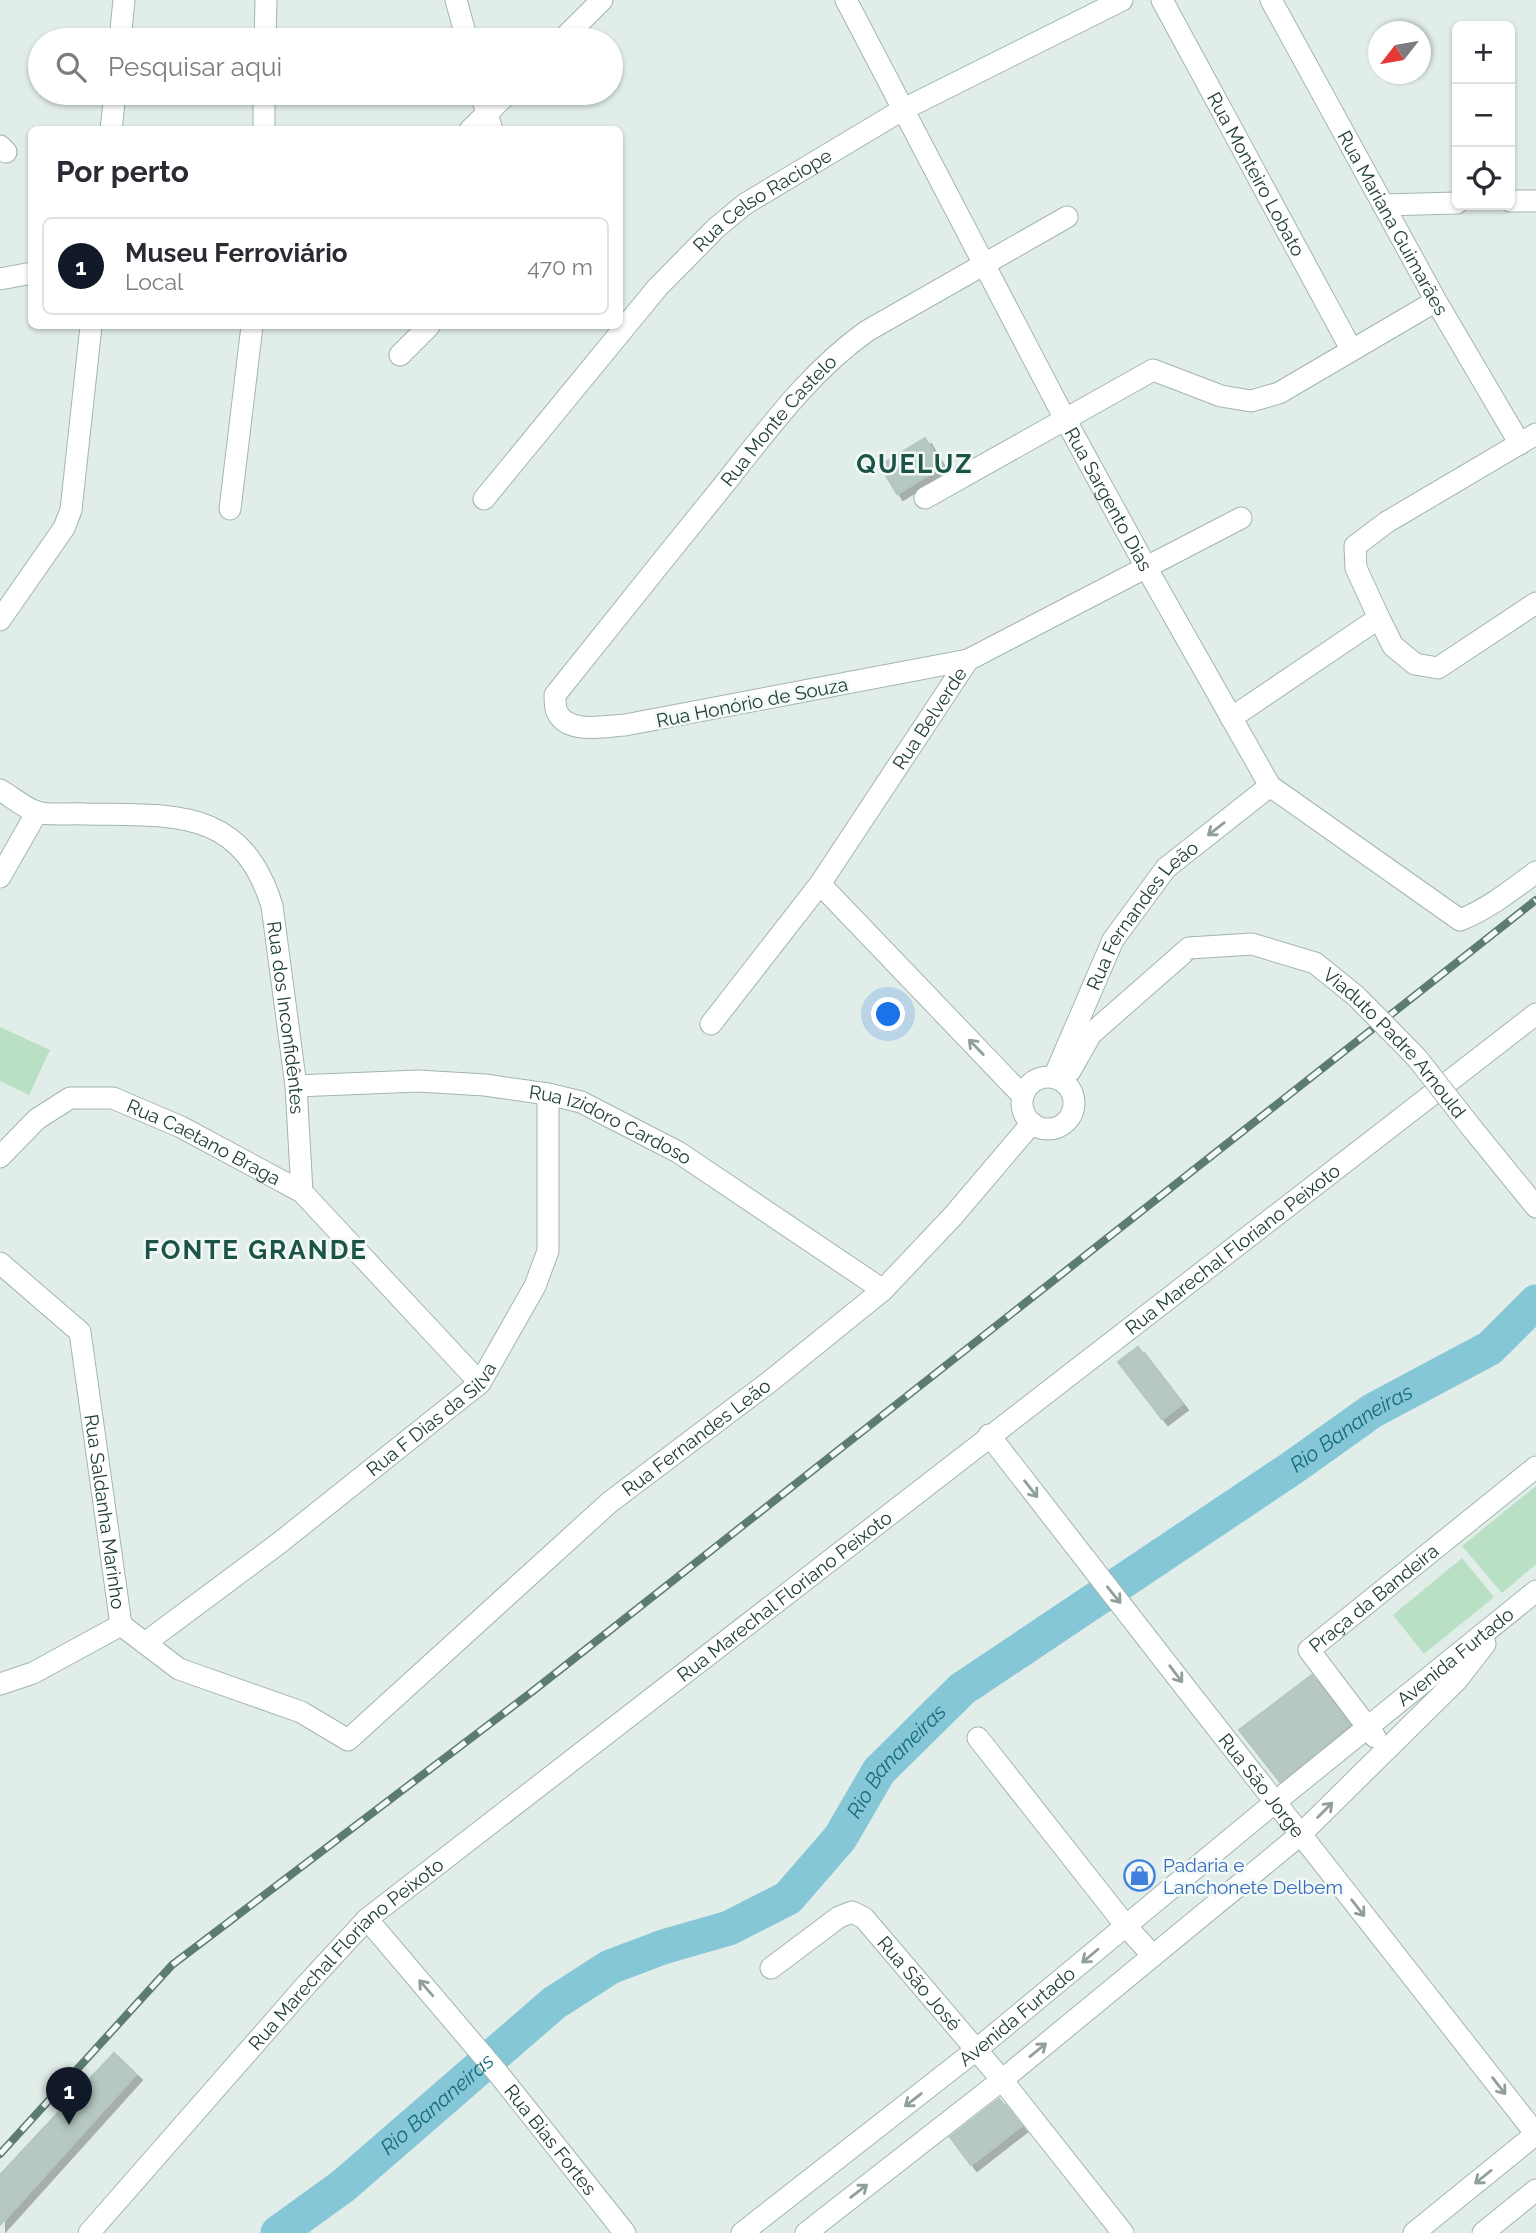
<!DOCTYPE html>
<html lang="pt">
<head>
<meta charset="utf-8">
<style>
  body { margin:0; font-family:Raleway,sans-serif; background:#f2f2f3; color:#2b2b33 }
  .controls { position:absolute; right:21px; top:21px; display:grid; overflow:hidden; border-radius:10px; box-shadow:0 2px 5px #0004 }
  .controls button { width:63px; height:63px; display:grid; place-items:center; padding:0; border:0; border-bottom:2px solid #e1e1e2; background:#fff; color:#2b2b33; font:35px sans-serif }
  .compass { position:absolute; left:1368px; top:21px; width:63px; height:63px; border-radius:50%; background:#fff; box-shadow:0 2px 5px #0004; rotate:239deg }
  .you { position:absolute; left:889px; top:1015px; width:24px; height:24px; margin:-18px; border:5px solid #fff; border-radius:50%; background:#1a73e8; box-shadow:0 0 0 10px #1a73e833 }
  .badge { display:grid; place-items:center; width:46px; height:46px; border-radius:50%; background:#111827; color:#fff; font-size:23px; font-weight:700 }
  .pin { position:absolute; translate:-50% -58px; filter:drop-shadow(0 2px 4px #0008) }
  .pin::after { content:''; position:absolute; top:37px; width:24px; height:21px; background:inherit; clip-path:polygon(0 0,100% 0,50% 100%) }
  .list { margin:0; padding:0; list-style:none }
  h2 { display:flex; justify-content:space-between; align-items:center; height:91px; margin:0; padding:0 28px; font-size:30px }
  h2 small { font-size:23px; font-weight:400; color:#7c7c81 }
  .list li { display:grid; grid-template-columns:46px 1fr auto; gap:21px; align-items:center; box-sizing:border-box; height:98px; margin:0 14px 14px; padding:0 14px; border:2px solid #e1e1e2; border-radius:10px }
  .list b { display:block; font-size:26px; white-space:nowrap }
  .list p { margin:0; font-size:23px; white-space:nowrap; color:#7c7c81 }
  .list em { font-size:23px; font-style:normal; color:#7c7c81 }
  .icon { flex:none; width:38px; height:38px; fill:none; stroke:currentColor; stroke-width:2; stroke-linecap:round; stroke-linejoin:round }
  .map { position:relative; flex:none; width:1536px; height:2233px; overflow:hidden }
  .search { position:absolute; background:#fff; box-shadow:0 2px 5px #0004; left:28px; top:28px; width:595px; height:77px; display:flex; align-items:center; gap:18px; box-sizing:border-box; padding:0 24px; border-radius:38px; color:#7c7c81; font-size:26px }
  .panel { position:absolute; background:#fff; box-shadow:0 2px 5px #0004; left:28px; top:126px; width:595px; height:203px; border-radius:10px }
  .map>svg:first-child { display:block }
  .green { fill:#b9e0c5 }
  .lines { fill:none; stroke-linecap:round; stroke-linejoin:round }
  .river { stroke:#85c7d6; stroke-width:35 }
  .building { fill:#b6c8c1; stroke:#b3c7c0; stroke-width:2; filter:url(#shadow) }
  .minor-casing { stroke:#a3b5b0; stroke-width:23 }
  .minor { stroke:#fff; stroke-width:21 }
  .rail-casing { stroke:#5b7b73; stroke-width:8 }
  .rail { stroke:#f2f9f6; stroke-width:5; stroke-dasharray:16; stroke-linecap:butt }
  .minor-bridge-casing { stroke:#a3b5b0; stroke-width:23; stroke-linecap:butt }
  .minor-bridge { stroke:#fff; stroke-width:21 }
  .oneway { stroke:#909f9c }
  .labels { text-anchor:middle; stroke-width:5; stroke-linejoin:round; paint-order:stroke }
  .street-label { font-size:19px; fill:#203f38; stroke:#f2f9f6 }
  .shop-label { font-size:19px; fill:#366cbe; stroke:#f2f9f6; text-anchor:start }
  .water-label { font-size:21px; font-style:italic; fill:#166a80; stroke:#f2f9f6 }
  .district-label { font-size:26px; font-weight:bold; letter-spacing:2px; fill:#1b5347; stroke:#f2f9f6 }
</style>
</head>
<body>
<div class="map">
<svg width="1536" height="2233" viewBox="0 0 1536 2233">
  <defs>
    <filter id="shadow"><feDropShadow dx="6" dy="6" stdDeviation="0" flood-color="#0004"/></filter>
  </defs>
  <rect width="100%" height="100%" fill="#e1ede8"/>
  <!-- green -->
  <path class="green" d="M0,1027L50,1050L29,1095L0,1081Z
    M1536,1486V1564L1502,1593L1462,1546Z
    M1462,1558L1494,1597L1424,1654L1393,1615Z"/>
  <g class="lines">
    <!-- river -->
    <path class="river" id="s1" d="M278,2233L343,2186L554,2003L610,1967L663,1947L729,1928L788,1898L840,1838L879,1771L962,1689L1292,1468L1372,1411L1490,1348L1536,1302"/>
  </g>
  <!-- building -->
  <path class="building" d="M925,438L942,466L897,494L880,465Z
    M1138,1347L1182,1404L1162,1419L1118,1362Z
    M1312,1675L1349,1725L1280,1782L1239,1730Z
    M114,2053L136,2074L0,2225V2175Z
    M999,2099L1021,2126L971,2165L950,2137Z"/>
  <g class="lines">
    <defs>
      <g id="minor">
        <path d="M456,0L467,40"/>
        <path id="s2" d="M846,0L1065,419L1146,567L1270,786L1460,920C1488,909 1512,890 1536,872"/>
        <path id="s3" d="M1162,0L1351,349"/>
        <path id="s4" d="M1271,0L1436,301L1520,444"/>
        <path d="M120,40L124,0"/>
        <path d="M265,40L266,0"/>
        <path d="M562,40L602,0"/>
        <path d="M481,93L492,130"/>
        <path d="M111,130L115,93"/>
        <path d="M264,130V93"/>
        <path d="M470,130L508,93"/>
        <path d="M0,146L6,152"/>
        <path d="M1510,201H1536"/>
        <path d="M1383,205L1457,203"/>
        <path d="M0,279L32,273"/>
        <path d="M400,355L429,326"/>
        <path d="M925,498L1153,370L1221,396L1251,401L1279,393L1436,301"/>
        <path id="s5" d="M484,499L657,288L716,228L745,204L902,110L1122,0"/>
        <path d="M230,509L252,326"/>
        <path d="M1379,618L1356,568L1355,546L1387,522L1536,434"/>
        <path d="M0,620L64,528L71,510L91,326"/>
        <path id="s6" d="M968,660L625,725C605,726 568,735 557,712C555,708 555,700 555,695C610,626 666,556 722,487C766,432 809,372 867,331L1067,217"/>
        <path d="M1231,718L1379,618L1393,646L1415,664L1438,668L1536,603"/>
        <path id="s7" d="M0,790C11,796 24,808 37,812C50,816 71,813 85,814C173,816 241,806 272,906L296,1086L302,1192L480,1383"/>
        <path d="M0,877L37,812"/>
        <path d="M820,884L1023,1096"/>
        <path id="s8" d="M711,1024L820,884L968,660L1241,518"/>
        <path d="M1070,1071L1091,1034L1189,948"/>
        <path id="s9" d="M1054,1077L1113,940L1166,868L1270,786"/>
        <circle cx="1048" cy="1103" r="26"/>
        <path id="s10" d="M296,1086L418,1081L485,1085L548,1094L581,1102L678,1152L883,1290"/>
        <path d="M1471,1127L1536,1207"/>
        <path id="s11" d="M0,1157L37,1119L70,1098H113L181,1127L302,1192"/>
        <path id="s12" d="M0,1263L80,1332L121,1625L179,1669L301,1712L348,1740L610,1502L773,1379L883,1290L953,1216L1032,1123"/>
        <path id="s13" d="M989,1435C1170,1669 1353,1902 1536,2134"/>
        <path id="s14" d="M145,1643L278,1544L480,1383L535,1286L548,1251V1094"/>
        <path d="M0,1684L33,1673L121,1625"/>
        <path id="s15" d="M1375,1737L1309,1650L1536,1467"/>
        <path d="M978,1738L1126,1926L1153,1956"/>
        <path id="s16" d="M367,1919L497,2072L625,2233"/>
        <path id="s17" d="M771,1968L839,1917L852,1912L864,1918L1002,2080L1123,2233"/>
        <path id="s18" d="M89,2233L308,1983L367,1919L1536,1014"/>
        <path id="s19" d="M742,2233L976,2050L1274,1803L1536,1591"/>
        <path d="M806,2233L1002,2080L1300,1835L1457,1680L1485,1644"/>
        <path d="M1414,2233L1536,2134"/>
        <path d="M1483,2233L1536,2190"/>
      </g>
    </defs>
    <!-- minor casing -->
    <use href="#minor" class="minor-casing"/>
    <!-- minor -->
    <use href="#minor" class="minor"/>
    <defs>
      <path id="rail" d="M0,2154L172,1965L533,1691L1536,900"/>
    </defs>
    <!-- rail casing -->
    <use href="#rail" class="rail-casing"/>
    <!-- rail -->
    <use href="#rail" class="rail"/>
    <defs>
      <g id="minor-bridge">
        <path id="s20" d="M1189,948L1252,944L1315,963L1356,996L1417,1058L1471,1127"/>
      </g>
    </defs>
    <!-- minor-bridge casing -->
    <use href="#minor-bridge" class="minor-bridge-casing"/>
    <!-- minor-bridge -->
    <use href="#minor-bridge" class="minor-bridge"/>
  </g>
  <!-- one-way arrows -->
  <defs><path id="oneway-shaft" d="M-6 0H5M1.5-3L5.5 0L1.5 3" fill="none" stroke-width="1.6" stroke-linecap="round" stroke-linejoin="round" transform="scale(1.75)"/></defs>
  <g class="oneway">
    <use href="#oneway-shaft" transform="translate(1216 829) rotate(142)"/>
    <use href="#oneway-shaft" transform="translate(976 1047) rotate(-134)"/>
    <use href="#oneway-shaft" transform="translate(1031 1489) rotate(52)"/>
    <use href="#oneway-shaft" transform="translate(1114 1595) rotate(51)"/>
    <use href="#oneway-shaft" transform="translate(1176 1674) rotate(53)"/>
    <use href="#oneway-shaft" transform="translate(1325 1810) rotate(-45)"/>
    <use href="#oneway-shaft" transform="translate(1358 1908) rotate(52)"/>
    <use href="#oneway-shaft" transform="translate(1090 1956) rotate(140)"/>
    <use href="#oneway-shaft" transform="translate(426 1988) rotate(-131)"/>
    <use href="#oneway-shaft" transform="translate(1038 2050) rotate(-39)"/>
    <use href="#oneway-shaft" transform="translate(1499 2086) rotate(52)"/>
    <use href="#oneway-shaft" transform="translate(913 2100) rotate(142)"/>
    <use href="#oneway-shaft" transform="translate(1483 2177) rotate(141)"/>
    <use href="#oneway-shaft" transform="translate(859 2191) rotate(-38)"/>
  </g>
  <!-- icons -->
  <defs>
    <symbol id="shop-ring" viewBox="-11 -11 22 22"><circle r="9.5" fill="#f2f9f6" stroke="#3f7fe0" stroke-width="1.5"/><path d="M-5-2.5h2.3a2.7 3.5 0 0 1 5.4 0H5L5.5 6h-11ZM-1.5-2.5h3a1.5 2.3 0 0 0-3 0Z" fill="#3f7fe0"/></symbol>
  </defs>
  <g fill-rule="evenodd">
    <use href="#shop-ring" x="1122" y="1858" width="35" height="35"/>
  </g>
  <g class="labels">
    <!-- street labels -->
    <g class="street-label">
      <text dy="7" stroke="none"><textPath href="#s3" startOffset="198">Rua Monteiro Lobato</textPath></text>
      <text dy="7" stroke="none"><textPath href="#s5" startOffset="411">Rua Celso Raciope</textPath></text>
      <text dy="7" stroke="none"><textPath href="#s4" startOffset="254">Rua Mariana Guimarães</textPath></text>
      <text dy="7" stroke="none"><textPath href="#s6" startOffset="794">Rua Monte Castelo</textPath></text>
      <text dy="7" stroke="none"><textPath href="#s2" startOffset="564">Rua Sargento Dias</textPath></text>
      <text transform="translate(752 702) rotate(-11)" y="7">Rua Honório de Souza</text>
      <text dy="7" stroke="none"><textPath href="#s8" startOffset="376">Rua Belverde</textPath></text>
      <text dy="7" stroke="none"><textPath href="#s9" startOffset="186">Rua Fernandes Leão</textPath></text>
      <text dy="7" stroke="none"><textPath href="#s7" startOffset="434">Rua dos Inconfidêntes</textPath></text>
      <text dy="7" stroke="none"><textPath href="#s20" startOffset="242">Viaduto Padre Arnould</textPath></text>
      <text dy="7" stroke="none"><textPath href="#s10" startOffset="322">Rua Izidoro Cardoso</textPath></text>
      <text dy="7" stroke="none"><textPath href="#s11" startOffset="236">Rua Caetano Braga</textPath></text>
      <text dy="7" stroke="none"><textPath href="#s18" startOffset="1514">Rua Marechal Floriano Peixoto</textPath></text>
      <text dy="7" stroke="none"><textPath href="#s14" startOffset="364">Rua F Dias da Silva</textPath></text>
      <text dy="7" stroke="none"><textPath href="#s12" startOffset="1120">Rua Fernandes Leão</textPath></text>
      <text dy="7" stroke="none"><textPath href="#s12" startOffset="287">Rua Saldanha Marinho</textPath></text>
      <text dy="7" stroke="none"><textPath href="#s18" startOffset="947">Rua Marechal Floriano Peixoto</textPath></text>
      <text dy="7" stroke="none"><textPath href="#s15" startOffset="192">Praça da Bandeira</textPath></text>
      <text dy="7" stroke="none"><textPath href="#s19" startOffset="917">Avenida Furtado</textPath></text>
      <text dy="7" stroke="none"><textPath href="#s13" startOffset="444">Rua São Jorge</textPath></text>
      <text dy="7" stroke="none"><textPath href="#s18" startOffset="380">Rua Marechal Floriano Peixoto</textPath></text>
      <text dy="7" stroke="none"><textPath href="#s17" startOffset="198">Rua São José</textPath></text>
      <text dy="7" stroke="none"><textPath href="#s19" startOffset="350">Avenida Furtado</textPath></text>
      <text dy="7" stroke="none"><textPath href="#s16" startOffset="287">Rua Bias Fortes</textPath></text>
    </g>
    <!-- shop labels -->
    <g class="shop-label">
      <text x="1163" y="1872">Padaria e<tspan x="1163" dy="22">Lanchonete Delbem</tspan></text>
    </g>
    <!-- water labels -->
    <g class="water-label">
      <text dy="7" stroke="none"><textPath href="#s1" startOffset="1360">Rio Bananeiras</textPath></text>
      <text dy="7" stroke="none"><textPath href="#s1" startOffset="793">Rio Bananeiras</textPath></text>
      <text dy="7" stroke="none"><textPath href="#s1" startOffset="205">Rio Bananeiras</textPath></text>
    </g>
    <!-- district labels -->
    <g class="district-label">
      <text x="915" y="473">QUELUZ</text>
      <text x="256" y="1259">FONTE GRANDE</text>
    </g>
  </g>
</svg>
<div class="controls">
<button>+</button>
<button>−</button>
<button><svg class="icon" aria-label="locate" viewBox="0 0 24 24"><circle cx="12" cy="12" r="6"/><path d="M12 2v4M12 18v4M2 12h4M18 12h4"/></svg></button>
</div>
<svg class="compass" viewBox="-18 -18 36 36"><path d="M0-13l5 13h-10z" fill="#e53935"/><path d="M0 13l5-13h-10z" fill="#7c7c81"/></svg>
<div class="you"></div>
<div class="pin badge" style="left:69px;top:2125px">1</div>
<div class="search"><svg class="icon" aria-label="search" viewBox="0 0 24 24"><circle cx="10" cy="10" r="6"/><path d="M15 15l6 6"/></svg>Pesquisar aqui</div>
<section class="panel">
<h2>Por perto<small></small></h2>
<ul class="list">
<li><span class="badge">1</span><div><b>Museu Ferroviário</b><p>Local</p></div><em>470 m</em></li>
</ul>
</section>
</div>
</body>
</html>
